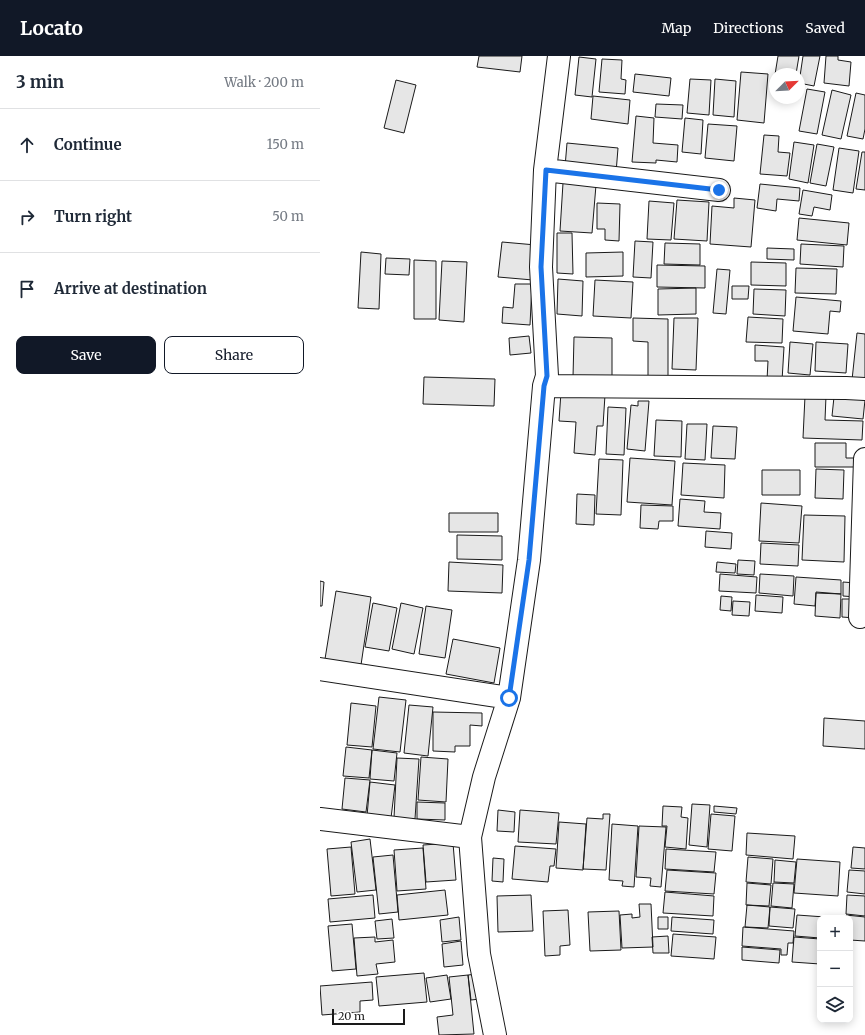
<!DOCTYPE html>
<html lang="en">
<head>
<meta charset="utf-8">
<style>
  body { margin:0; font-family:Merriweather,serif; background:#f6f6f7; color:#1f2937 }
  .controls { position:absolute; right:12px; bottom:12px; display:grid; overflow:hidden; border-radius:8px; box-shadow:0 2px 10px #0003 }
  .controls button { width:36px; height:36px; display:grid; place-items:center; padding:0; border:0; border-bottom:1px solid #e0e1e3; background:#fff; color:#1f2937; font:20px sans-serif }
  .compass { position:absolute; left:449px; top:12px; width:36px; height:36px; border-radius:50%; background:#fff; box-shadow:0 2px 10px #0003; rotate:66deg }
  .scale { position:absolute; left:12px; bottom:10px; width:73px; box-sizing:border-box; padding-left:4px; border:2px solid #1a1a1a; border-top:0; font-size:11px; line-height:14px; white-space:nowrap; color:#1a1a1a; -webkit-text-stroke:3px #fff; paint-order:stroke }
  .stop { position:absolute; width:12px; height:12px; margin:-9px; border:3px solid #1a73e8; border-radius:50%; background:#fff }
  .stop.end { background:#1a73e8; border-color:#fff; box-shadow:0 1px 4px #0008 }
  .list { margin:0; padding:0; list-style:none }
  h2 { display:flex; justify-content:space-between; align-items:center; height:52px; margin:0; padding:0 16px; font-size:17px }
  h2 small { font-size:13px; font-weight:400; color:#747a83 }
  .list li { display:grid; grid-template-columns:26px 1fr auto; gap:12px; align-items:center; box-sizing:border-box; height:72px; padding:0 16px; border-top:1px solid #e0e1e3 }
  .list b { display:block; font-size:15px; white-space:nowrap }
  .list em { font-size:13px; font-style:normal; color:#747a83 }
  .actions { display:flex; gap:8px; padding:12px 16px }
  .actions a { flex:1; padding:9px 0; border:1px solid #111827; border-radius:8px; text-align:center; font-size:14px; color:#111827 }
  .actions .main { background:#111827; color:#fff }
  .icon { flex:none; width:22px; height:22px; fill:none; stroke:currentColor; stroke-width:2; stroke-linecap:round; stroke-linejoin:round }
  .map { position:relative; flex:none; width:545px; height:979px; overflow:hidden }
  header { display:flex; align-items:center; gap:24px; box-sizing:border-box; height:56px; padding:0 20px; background:#111827; color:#fff }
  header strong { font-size:19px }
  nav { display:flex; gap:22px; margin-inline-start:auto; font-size:14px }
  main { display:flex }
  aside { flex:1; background:#fff }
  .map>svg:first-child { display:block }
  .building { fill:#e6e6e6; stroke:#1a1a1a }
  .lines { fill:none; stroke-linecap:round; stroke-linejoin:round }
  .minor-casing { stroke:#1a1a1a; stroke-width:24 }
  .minor { stroke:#fff; stroke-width:22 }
  .route { stroke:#1a73e8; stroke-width:5 }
</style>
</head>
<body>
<header>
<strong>Locato</strong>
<nav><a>Map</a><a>Directions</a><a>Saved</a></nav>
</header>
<main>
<aside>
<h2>3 min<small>Walk · 200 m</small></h2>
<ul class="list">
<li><svg class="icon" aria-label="ahead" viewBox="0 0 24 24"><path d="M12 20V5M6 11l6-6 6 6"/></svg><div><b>Continue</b></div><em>150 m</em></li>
<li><svg class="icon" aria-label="right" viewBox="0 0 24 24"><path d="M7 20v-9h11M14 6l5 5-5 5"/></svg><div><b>Turn right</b></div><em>50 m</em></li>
<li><svg class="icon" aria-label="arrive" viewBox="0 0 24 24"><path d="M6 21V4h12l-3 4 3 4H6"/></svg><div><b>Arrive at destination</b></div></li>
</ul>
<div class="actions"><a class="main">Save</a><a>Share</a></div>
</aside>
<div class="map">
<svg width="545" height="979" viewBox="0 0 545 979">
  <rect width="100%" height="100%" fill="#fff"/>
  <!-- building -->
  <path class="building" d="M159,0H202L200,16L157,11Z
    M458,0H479L476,18H455V31H453Z
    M483,0H500L494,30L479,27Z
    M506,0H518V4L531,6L529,30L504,27Z
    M259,1L276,3L272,41L255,39Z
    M282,3L302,4L301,23L306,24L305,38L279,36Z
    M421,16L448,18L444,67L417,64Z
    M315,18L351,22L349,40L313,36Z
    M370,23L391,24L389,59L367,57Z
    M395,23L416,25L414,61L393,59Z
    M76,24L96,29L84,77L64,72Z
    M487,33L505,36L497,78L479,75Z
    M512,34L531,39L521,83L502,79Z
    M536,37L545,39V73L543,83L527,80Z
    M273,40L310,44L308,68L271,63Z
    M336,48L363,49L362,63L335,61Z
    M316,60L334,62L333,87L358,89L357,106L336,104V107L312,106Z
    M365,62L383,64L381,98L362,96Z
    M388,68L417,70L414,105L385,102Z
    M444,79L459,80L458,96L470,97L467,120L440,118Z
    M474,86L494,89L488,127L469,123Z
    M247,87L298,92L296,117L245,111Z
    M497,88L514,91L506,130L490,127Z
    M519,92L539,95L533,137L513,134Z
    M542,96H545V134L536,133Z
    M243,127L276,129L272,177L240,175Z
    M440,128L480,132L479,145L457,143L456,155L437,152Z
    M483,134L512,139L510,154L494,151L492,160L479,158Z
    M414,142L435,144L431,191L390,188L392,150L414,152Z
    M357,144L389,146L387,185L354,183Z
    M329,145L354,147L351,184L327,183Z
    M277,147L300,148L299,185L285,184V173H277Z
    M479,162L529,167L527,189L477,184Z
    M237,177H252L253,218L237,217Z
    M315,185L333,186L331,222L313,221Z
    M182,186L216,189L213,224L178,221Z
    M345,187L380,188V209L344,208Z
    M481,188L524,190L523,211L480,208Z
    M447,192L474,193V204L447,203Z
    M41,196L61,198L59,253L38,252Z
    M303,196V220L266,221V197Z
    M66,202L90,203L89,219L65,218Z
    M94,204L116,205V263H94Z
    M122,205L147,206L144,266L119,264Z
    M431,206L466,207V230L431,229Z
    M337,209L385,210V232L337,231Z
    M476,212L517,213L516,238L475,237Z
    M397,213L410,214L406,258L393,257Z
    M238,223L263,225L262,260L237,258Z
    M275,224L313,226L311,262L273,260Z
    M195,228H212L210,269L182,267L183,251L193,252Z
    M412,230H429L428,243H412Z
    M376,232V258L338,259V233Z
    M434,233L466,234L465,260L433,258Z
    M476,241L521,245L520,256L510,255L508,278L473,275Z
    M428,261L463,263L462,287L426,286Z
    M313,262L348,263V323L328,322V286L313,285Z
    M354,262H378L376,314L352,313Z
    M537,277L545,278V325L532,324Z
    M209,280L211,297L190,299L189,282Z
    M254,281L292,282V322L253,321Z
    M470,286L493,288L490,319L468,317Z
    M496,286L528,288L526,317L495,315Z
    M435,289L464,291L462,325L447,324L448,305H435Z
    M104,321L175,323L174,350L103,348Z
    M241,336L285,339L283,370H277L275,399L254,397L256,366L239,365Z
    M485,340H506L505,364L543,365L542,384L483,382Z
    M514,341L545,344L543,363L512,360Z
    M318,345H329L325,395L307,393L311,349L318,350Z
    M288,351L306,352L304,399L286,398Z
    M336,364L362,365L361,401L334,400Z
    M367,368H387L385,404L365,403Z
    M393,370L417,371L415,403L391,402Z
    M495,387H526V402H539V411H495Z
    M310,402L355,405L352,449L307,446Z
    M279,403L303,404L301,459L276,458Z
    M363,407L405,409L404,442L361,439Z
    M496,413L524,414L523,443L495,442Z
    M442,414H480V439H442Z
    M257,438L275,439L274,469L256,468Z
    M360,443L385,445L384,456L401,457L400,473L358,470Z
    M441,447L482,450L479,487L439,485Z
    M321,449L353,450V465H339L338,473L320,472Z
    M129,457H178V476H129Z
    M484,459L525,460L524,506L482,504Z
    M386,475L412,477L411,493L385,491Z
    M137,479L182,480V504L137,503Z
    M441,487L479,489L478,510L440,508Z
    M418,504L435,505L434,519L417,518Z
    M129,506L183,509L182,537L128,535Z
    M397,506L416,508L415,517L396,516Z
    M400,518L437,521L436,537L399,535Z
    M440,518L474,520L473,540L439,537Z
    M476,521L521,524V538L496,536L495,550L474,548Z
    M0,525L4,526L2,550H0Z
    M523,526L536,527V541L523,540Z
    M16,535L51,541L41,609L5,603Z
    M496,537L521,538L520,562L495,560Z
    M436,539L463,541L462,557L435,555Z
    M401,540L412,541L411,555L400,554Z
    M522,543H536L535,562L522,561Z
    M413,545L430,546L429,560L412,559Z
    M53,547L77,552L69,595L45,591Z
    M81,547L103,552L94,598L72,593Z
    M106,550L132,554L125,602L99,598Z
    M133,583L180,592L174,627L126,618Z
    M59,641L86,644L80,696L53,693Z
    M31,647L56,650L52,691L27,689Z
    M89,649L113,651L108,700L84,697Z
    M113,656L162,657V670L150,669V690H135V696L113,695Z
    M504,662L545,665V693L503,690Z
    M26,691L52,694L49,722L23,720Z
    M52,694L77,697L74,725L50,723Z
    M101,701L128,703L126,746L98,744Z
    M77,702L99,703L95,763L74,762Z
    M25,722L50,724L46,756L22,753Z
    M50,726L75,729L71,762L47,760Z
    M97,746L125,747V764L97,763Z
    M372,748L390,749L387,791L369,789Z
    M343,750L362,751L361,761L368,762L366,793L345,791L347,770H342Z
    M394,750L417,752L416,758L394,756Z
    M178,754L195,756L194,776L177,775Z
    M200,754L239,757L236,788L198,786Z
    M283,758H290L286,814L263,813L267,762L283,763Z
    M391,758L415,760L412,795L388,793Z
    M239,766L266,768L263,814L236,812Z
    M292,768L318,770L314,831L302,830L303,825L289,824Z
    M319,770L346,771L341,831L330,830L331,822L316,821Z
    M427,777L475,780L473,803L426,799Z
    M50,783L56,834L37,836L31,786Z
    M133,787L136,824L106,826L103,789Z
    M195,790L236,793L234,810H230L228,826L192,823Z
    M31,791L35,838L11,840L7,793Z
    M533,791L545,792V813L531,812Z
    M103,792L106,833L77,835L74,794Z
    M346,793L396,796L394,816L345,813Z
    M73,799L78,856L59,858L53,801Z
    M428,801L453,803L451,828L426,826Z
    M173,802L184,803L183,826L172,825Z
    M477,803L520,806L518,840L474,837Z
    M455,804L476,806L474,827L454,826Z
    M347,814L396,817L394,838L345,835Z
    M529,814L545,815V838L527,836Z
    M427,827L451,829L449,850L426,849Z
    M453,827L474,828L472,852L451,850Z
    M125,834L128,859L79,864L77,839Z
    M345,836L394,840L393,860L343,857Z
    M53,839L55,862L10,866L8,843Z
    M211,839L213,875L178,876L177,840Z
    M527,839L545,840V860L526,858Z
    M319,848H331L333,891L302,892L300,859L312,858V862L320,861Z
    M427,849L450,851L448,872L425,871Z
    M450,851L475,853L473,872L449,870Z
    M248,854L250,889L240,890V899L225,900L223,855Z
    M299,855L301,894L270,895L268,856Z
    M477,859L519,862H500V882L475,880Z
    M526,859L545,861V885L530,884V862H526Z
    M139,861L141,884L122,886L120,864Z
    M338,861H348V873H338Z
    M352,861L394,864L393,878L351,875Z
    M72,863L74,882L57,883L55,865Z
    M32,868L36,913L12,915L8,870Z
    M423,871L474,875L473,887H468L467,899H461V893L422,890Z
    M353,878L396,881L394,903L351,900Z
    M348,880L349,897H333L332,881Z
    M55,881V886L73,884L75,906L56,908L58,918L37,920L34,882Z
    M474,881L500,883V908L472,906Z
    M141,885L143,909L124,911L122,888Z
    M422,891L460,894L459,907L422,904Z
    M104,917L107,946L59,950L56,921Z
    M157,918L160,943L151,944L148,919Z
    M127,919L131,943L110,946L106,922Z
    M148,919L154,978L119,979L117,961L133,959L129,921Z
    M52,926L53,944L40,945V956L2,959L0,930Z"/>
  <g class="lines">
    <defs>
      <path id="minor" d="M225,114L399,134
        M224,330L526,332L545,333
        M540,561L545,403
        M0,613L189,642
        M0,763L150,781
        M175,979L159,898L150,781L164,721L189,642L209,504L224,330L227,320L221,211L225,114L239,0"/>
    </defs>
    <!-- minor casing -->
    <use href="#minor" class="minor-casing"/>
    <!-- minor -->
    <use href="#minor" class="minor"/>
  </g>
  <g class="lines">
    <!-- route -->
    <path class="route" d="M189,642L209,504L224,330L227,320L221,211L226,114L399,134"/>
  </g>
</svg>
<div class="controls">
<button>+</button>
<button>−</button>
<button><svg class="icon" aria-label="layers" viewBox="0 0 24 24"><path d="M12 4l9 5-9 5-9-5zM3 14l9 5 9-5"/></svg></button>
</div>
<svg class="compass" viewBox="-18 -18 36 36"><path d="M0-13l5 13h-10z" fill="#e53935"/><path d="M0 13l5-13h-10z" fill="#747a83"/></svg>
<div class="scale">20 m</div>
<div class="stop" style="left:189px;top:642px"></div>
<div class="stop end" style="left:399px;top:134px"></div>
</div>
</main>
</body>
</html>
